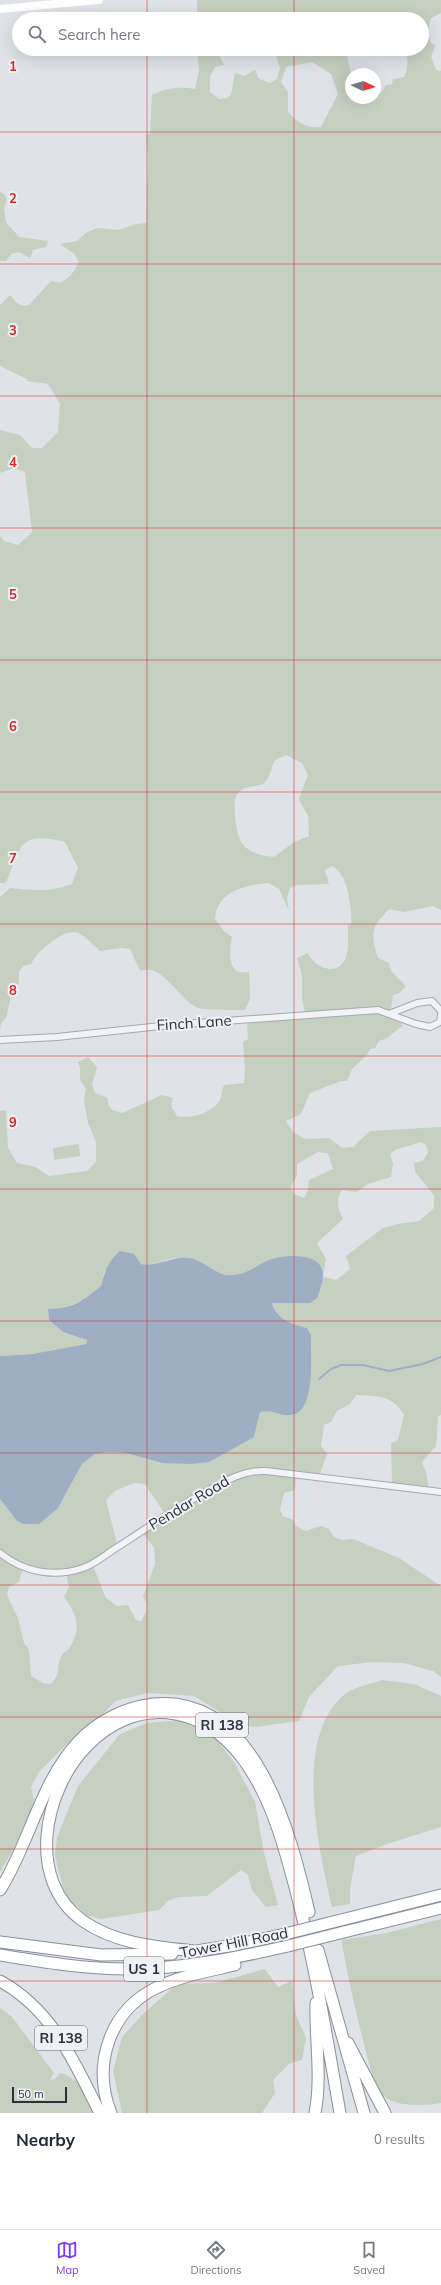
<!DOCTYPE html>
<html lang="en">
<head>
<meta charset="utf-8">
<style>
  body { margin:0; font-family:Mulish,sans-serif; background:#f6f6f7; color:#1f2937 }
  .compass { position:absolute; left:345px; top:68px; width:36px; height:36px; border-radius:50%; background:#fff; box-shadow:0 4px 16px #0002; rotate:94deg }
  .scale { position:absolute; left:12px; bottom:10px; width:55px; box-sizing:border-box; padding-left:4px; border:2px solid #2a303d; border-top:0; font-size:11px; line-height:14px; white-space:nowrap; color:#2a303d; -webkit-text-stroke:3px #eff1f5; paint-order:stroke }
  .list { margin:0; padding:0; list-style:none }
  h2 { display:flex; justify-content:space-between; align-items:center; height:52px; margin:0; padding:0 16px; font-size:17px }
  h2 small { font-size:13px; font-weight:400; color:#747a83 }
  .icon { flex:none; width:22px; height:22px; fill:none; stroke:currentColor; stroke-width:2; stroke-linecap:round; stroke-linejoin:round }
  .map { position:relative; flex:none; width:441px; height:2113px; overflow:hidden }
  .search { position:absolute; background:#fff; box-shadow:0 4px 16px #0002; left:12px; right:12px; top:12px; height:44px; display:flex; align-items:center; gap:10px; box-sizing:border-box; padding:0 14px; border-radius:22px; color:#747a83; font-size:15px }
  .sheet { height:116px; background:#fff }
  nav { display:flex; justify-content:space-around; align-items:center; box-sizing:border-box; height:56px; border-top:1px solid #e0e1e3; background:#fff; font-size:11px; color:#747a83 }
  nav a { display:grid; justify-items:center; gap:2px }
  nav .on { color:#7c3aed }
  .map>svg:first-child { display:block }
  .green { fill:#c5d0c1; fill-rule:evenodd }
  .water { fill:#9eafc4 }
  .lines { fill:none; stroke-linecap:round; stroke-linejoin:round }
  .stream { stroke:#9eafc4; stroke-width:2 }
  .street-casing { stroke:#a5a9b1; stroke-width:8 }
  .highway-casing { stroke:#88909c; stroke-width:13 }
  .street { stroke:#f2f3f6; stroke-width:6 }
  .secondary { stroke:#fff; stroke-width:8 }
  .highway { stroke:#fff; stroke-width:11 }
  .highway-bridge-casing { stroke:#88909c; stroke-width:13; stroke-linecap:butt }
  .highway-bridge { stroke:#fff; stroke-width:11 }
  .grid { fill:none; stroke:#d62828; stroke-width:1; stroke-opacity:0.55 }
  .labels { text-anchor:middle; stroke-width:4; stroke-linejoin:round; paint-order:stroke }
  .shield { fill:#eff1f5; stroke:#656a74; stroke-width:1 }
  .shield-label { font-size:14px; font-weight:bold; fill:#2a303d }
  .street-label { font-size:15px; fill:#2a303d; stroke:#eff1f5 }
  .grid-label { font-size:13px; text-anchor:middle; font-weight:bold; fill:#d62828; stroke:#eff1f5; stroke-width:4; stroke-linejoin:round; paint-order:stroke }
</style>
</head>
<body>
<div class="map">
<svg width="441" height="2113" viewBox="0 0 441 2113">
  <rect width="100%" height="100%" fill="#dfe2e7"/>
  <!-- green -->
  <path class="green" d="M197,0H441V13L431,18C428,27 426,39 435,46L431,56L436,70L441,71V910L433,906L403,912L390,909C385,912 385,914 382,917C369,929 373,943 378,958L389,963L391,971L406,986L400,993L393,995L391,1009L401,1020L402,1026L387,1038L379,1041L375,1048L370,1049L367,1055L352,1069L347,1081H341L310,1093L301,1114L286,1121L294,1133L306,1139L329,1138L342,1148L353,1147L370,1131L441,1127V1415L438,1416L436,1446L422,1462L426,1473L429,1490L392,1484L391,1443L398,1440L404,1415C393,1395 377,1396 356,1395L350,1404L337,1411L331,1422L324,1425L321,1446L327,1454L319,1477H296L295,1490L284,1493L280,1510L283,1516L293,1520L296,1526L306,1531L321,1526L329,1529L334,1537L342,1540L353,1539L399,1558L441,1586V1677L433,1671L403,1663L372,1662L338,1666L309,1697L299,1721L255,1727L239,1724L194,1696L148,1693L115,1701L92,1727L67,1744L39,1772L31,1787L35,1806L22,1835L0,1872V1499L16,1520L61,1503L82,1464L95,1454L109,1452L126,1453L162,1463L254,1437L260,1412L269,1410L290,1415L307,1328C291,1324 277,1320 272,1302L323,1270L319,1264L309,1258L269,1260L244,1274L232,1276L214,1271L198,1260L174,1258L149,1265L141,1264L138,1260L105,1270L101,1286C81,1301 75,1307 48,1310L49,1320L63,1332L87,1340L86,1344L32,1354L0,1356V1111L6,1110L8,1148L17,1163L35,1167L49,1176L87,1171L96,1162V1142L88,1123L84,1100L86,1089L80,1079V1068L78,1062L88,1057L97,1067L92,1085L95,1093L108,1098V1104L112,1110L122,1113L162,1095L173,1098L171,1106L177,1116C191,1119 208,1114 218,1103C222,1099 222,1090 224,1085L244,1083L245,1068L243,1042L248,1039L247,1023L306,1017L302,999V976L297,958L308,953C314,967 335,977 345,960C349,952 348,935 348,925H351C353,914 348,885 342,876C340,872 336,869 333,866L325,870L329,884L297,885L290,888L287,898L289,911L279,889L268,883C245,885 217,891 215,919L224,931L232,937C230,945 227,969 239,972C242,973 246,972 249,972L250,999L245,1010C237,1010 204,1010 198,1008C178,1000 164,963 140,971L130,949L121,948L100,951C94,946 85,935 78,933C64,927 36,953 31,964L23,966L19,972V982L11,996L6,1018L1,1023L0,1031V897L10,888C34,890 48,893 72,884L78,868L65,842C22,832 22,842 8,878L5,883H0V536L4,541L18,545L32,532L25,472L14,468L0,473V430L20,435L32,448H42L58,432L60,404L48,384L27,381V379L0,366V305L10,295C16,302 20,308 29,305L51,281L60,283C70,278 75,271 79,261L73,253L60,244L77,241L86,233L97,228L119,230L136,224L146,223L148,159L146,135L150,133L152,95C166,88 179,86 195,89L199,71L197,49H219L218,53L224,65L215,67L210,77V92L219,99L227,98L231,95L235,73L244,76L255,70L259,79L270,83L277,79L280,68L274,49H346L351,75V98H375V95L382,92L386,85L392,84L393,79L404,77C408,70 410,54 402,49H422V19H365L357,15L351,19H197ZM312,62L331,74L338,94L321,127C306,128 298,123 288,112V92L281,82L286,67ZM286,755L302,763L308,775L299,799L308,816L309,836L294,842L274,857C242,853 237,843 235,813C235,806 233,801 237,795C244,783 261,789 266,781C270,776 272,767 274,761ZM421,1142L426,1145L428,1152L423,1161L414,1163L415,1172L434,1195V1208L419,1221L398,1224L383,1228L346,1256L350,1269L336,1280L323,1277L326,1259L317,1243L343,1219C338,1208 335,1201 342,1190L357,1192L368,1184L391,1177L393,1164L390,1154L395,1150ZM318,1152L328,1153L333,1169L309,1180L308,1190L304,1198L294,1194L291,1187L297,1175V1164ZM134,1483L145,1484L167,1517L142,1532L154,1547L155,1564L143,1597C149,1607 147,1612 141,1621L136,1620L128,1605L117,1606L106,1598L93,1566L118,1548L106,1500L115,1491ZM23,1567L66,1573L69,1587L64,1597C77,1614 82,1629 69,1649C67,1651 63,1653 62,1655C55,1667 63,1671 51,1684L43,1683L31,1676L29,1650L24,1643L18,1618L7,1595L9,1587L19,1582Z
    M0,192L4,194L7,199L4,209L6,222L19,237L48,241L46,247L33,250L30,258L19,252L11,254L6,261H0Z
    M79,1144L80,1156L54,1160L53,1148Z
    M382,1680L414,1684L441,1696V1827L387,1844L356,1856L350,1888V1904L332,1907C319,1850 292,1737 345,1694C354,1687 371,1684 382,1680Z
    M182,1720L217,1740L234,1762L255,1802L264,1853L278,1905L266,1907L252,1890L248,1875L241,1870L207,1896L178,1897L168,1901L159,1910L101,1919L86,1915L65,1896L55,1856L57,1837L78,1786L120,1734L147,1723Z
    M441,1919V2103C421,2106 392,2108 378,2091C372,2084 341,1951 342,1940L386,1933Z
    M265,1969L278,1987L292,1981L296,2015L306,2038L302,2060L289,2064L273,2080L275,2093L262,2113H122L113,2071L122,2037L143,2014L177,1984L215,1983Z
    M0,2008L12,2017L54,2073L50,2080L55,2079L60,2073C69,2074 73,2081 81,2083L97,2113H0Z"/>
  <!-- water -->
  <path class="water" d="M120,1251L134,1254L141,1264C157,1267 172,1256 189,1258C205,1260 216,1277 233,1275C248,1274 257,1265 269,1260C283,1255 316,1252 322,1269C325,1278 320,1290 317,1298L310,1303H272C277,1320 292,1324 307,1328L311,1335C310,1353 317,1414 290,1415C279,1416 274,1409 260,1412L254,1437L209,1462L192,1464L162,1463L126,1453L109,1452L95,1454L82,1464L58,1508L39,1524H23L16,1520L0,1499V1356L32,1354L86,1344L87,1340L63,1332L49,1320L48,1309C75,1308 80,1302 101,1286C105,1271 108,1261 120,1251Z"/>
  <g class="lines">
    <!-- stream -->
    <path class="stream" d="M319,1379L331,1369L341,1365H363L389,1371L423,1364L441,1357"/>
    <defs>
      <path id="street" d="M389,1014L417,1003L432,1001L441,1011
        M0,1040L57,1037L170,1025L378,1010L416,1024L430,1027L440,1022L441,1015
        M0,1553C23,1572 54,1578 83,1568C95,1564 105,1555 116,1548C147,1528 177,1507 209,1490C227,1480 244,1470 266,1471L441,1492"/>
      <path id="highway" d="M0,1890C30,1843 40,1782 79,1741C98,1721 126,1707 153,1704C257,1693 291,1836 309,1912
        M341,1920L441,1895
        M344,1932L441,1908
        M0,1942L101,1955L172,1954
        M318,1950L364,2113
        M195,1951C157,1947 116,1944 83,1921C26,1881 43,1792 86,1747C134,1696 202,1703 243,1759C271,1797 284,1845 296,1891C315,1964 327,2039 340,2113
        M190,1952L235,1945L285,1934
        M0,1955C42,1962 85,1969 128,1969C182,1969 235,1958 288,1946
        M0,1981C53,2010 74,2062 100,2113
        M348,2043L385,2113
        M111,2113C92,2066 109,2011 156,1988C180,1976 209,1971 235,1965
        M315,2113C322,2077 315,2040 316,2003"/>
    </defs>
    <!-- street casing -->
    <use href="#street" class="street-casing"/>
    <!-- highway casing -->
    <use href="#highway" class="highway-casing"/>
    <!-- street -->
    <use href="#street" class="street"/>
    <!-- secondary -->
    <path class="secondary" d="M0,9L99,0"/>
    <!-- highway -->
    <use href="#highway" class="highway"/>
    <defs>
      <path id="highway-bridge" d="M285,1934L341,1920
        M288,1946L344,1932"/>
    </defs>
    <!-- highway-bridge casing -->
    <use href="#highway-bridge" class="highway-bridge-casing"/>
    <!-- highway-bridge -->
    <use href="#highway-bridge" class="highway-bridge"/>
  </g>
  <!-- grid -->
  <path class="grid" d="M147,0V19M294,0V19M147,49V2113M294,49V2113M0,132H441M0,264H441M0,396H441M0,528H441M0,660H441M0,792H441M0,924H441M0,1056H441M0,1189H441M0,1321H441M0,1453H441M0,1585H441M0,1717H441M0,1849H441M0,1981H441"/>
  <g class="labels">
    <!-- shield labels -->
    <g class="shield">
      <rect x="196" y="1713" width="52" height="24" rx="3"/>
      <rect x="124" y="1957" width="40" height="24" rx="3"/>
      <rect x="35" y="2026" width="52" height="24" rx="3"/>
    </g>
    <g class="shield-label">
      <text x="222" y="1730">RI 138</text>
      <text x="144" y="1974">US 1</text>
      <text x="61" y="2043">RI 138</text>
    </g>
    <!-- street labels -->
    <g class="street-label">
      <text transform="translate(194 1023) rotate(-4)" y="5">Finch Lane</text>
      <text transform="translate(189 1503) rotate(-31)" y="5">Pendar Road</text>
      <text transform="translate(234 1943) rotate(-11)" y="5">Tower Hill Road</text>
    </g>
  </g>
  <g class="grid-label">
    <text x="13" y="71">1</text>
    <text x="13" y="203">2</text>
    <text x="13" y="335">3</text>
    <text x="13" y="467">4</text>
    <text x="13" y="599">5</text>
    <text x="13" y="731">6</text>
    <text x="13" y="863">7</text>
    <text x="13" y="995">8</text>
    <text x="13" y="1127">9</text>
  </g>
</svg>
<svg class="compass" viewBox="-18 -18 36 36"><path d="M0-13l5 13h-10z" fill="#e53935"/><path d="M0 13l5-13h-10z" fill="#747a83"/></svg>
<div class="scale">50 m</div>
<div class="search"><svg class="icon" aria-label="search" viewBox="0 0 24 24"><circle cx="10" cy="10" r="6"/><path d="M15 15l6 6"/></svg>Search here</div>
</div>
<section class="sheet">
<h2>Nearby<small>0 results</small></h2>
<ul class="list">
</ul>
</section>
<nav>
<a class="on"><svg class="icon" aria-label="map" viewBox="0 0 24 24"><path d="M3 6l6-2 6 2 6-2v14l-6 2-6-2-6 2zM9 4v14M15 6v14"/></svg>Map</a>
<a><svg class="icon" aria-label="directions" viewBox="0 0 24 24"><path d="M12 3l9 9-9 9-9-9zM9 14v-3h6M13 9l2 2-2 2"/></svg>Directions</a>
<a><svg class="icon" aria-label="saved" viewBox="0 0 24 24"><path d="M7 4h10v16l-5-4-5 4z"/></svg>Saved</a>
</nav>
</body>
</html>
